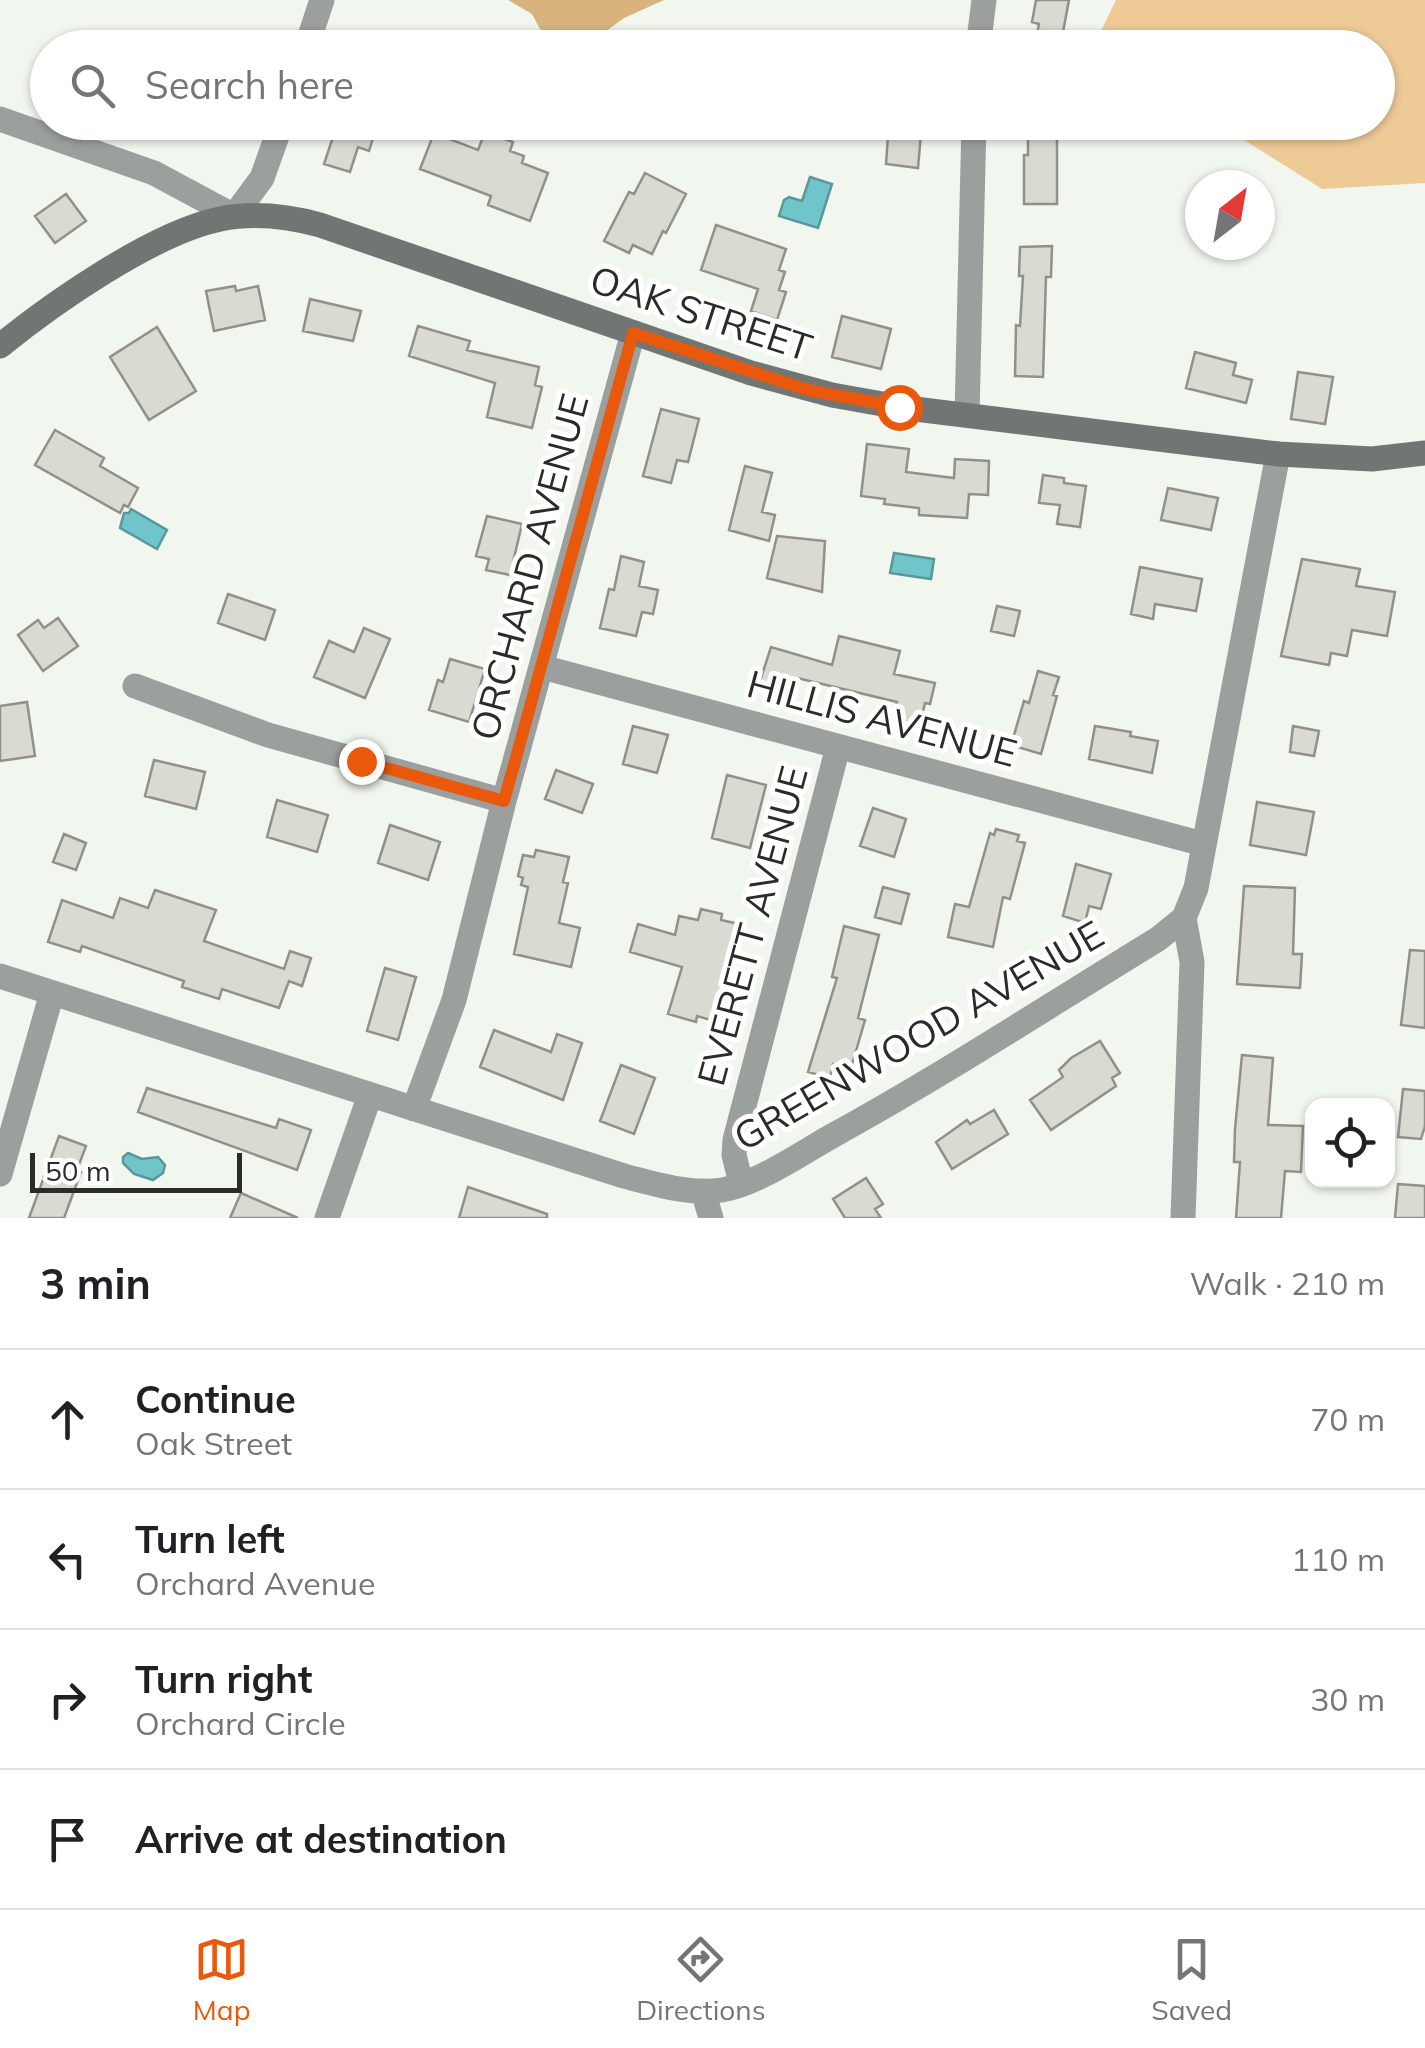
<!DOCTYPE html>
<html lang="en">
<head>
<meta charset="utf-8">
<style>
  body { margin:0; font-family:Mulish,sans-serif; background:#f2f2f2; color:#202124 }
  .controls { position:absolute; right:30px; bottom:30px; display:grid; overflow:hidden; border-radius:20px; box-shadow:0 2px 8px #0004 }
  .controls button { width:90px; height:90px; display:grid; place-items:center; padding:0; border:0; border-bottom:2px solid #e0e0e0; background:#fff; color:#202124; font:50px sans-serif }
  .compass { position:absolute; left:1185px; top:170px; width:90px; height:90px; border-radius:50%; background:#fff; box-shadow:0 2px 8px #0004; rotate:31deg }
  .scale { position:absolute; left:30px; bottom:25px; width:212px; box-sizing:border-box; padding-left:10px; border:5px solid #2a2c29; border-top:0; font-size:28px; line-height:35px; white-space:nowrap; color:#2a2c29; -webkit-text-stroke:8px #fff; paint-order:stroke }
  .stop { position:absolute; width:30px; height:30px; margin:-22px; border:8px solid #ea580c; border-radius:50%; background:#fff }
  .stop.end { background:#ea580c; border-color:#fff; box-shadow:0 2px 10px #0008 }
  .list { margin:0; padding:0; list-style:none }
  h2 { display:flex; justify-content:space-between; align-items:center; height:130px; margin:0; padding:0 40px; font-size:42px }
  h2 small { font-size:32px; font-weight:400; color:#757577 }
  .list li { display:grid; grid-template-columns:65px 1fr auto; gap:30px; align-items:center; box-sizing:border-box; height:140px; padding:0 40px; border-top:2px solid #e0e0e0 }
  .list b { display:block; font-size:38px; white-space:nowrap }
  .list p { margin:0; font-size:32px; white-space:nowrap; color:#757577 }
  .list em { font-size:32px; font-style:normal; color:#757577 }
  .icon { flex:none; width:55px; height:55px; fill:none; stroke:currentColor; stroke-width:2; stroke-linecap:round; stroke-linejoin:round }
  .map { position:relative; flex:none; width:1425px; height:1218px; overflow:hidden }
  .search { position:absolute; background:#fff; box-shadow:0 2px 8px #0004; left:30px; right:30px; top:30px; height:110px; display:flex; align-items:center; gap:25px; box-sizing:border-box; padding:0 35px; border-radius:55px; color:#757577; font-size:38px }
  .sheet { height:690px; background:#fff }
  nav { display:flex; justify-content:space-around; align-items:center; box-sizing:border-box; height:140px; border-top:2px solid #e0e0e0; background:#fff; font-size:28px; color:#757577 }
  nav a { display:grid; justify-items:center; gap:5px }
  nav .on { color:#ea580c }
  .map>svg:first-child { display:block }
  .green { fill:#eeca97 }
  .forest { fill:#d8b37d }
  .water { fill:#70c5ca; stroke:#5b979a; stroke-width:2.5 }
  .building { fill:#dadad2; stroke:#91918a; stroke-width:2.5 }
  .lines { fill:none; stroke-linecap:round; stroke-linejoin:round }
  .street { stroke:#9b9f9d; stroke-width:25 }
  .secondary { stroke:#717674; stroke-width:25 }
  .route { stroke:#ea580c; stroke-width:12 }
  .labels { text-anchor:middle; stroke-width:10; stroke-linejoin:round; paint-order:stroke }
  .street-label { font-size:38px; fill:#2a2c29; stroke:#fff }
</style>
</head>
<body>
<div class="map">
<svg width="1425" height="1218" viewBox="0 0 1425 1218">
  <rect width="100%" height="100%" fill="#f1f6ef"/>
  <!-- green -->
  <path class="green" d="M1116,0H1425V183L1322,189L1217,123L1378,122V48L1098,47L1094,45Z"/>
  <!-- forest -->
  <path class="forest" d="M508,0H664L624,18L601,35L556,34L540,29L532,14Z"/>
  <!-- water -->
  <path class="water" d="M810,177L832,184L818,228L779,216L784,200L789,197L802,201Z
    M131,509L167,530L157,549L120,528L124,513H129Z
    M894,553L934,559L931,579L890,573Z
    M128,1153L142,1159L158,1157L165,1165L163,1173L153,1180L134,1174L123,1163V1157Z"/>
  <!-- building -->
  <path class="building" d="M1036,0H1069L1061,43L1036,38L1039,24L1032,22Z
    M338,122H378L369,151L358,147L350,172L324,164Z
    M889,122H922L918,168L886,164Z
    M1028,122H1057V204H1024V155H1028Z
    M485,132L513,142L510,151L524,156L522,163L548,173L530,221L488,205L491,196L420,169L434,133L478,150Z
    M645,173L686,194L666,233L663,231L652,254L633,245L629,253L604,241L629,192L634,194Z
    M66,194L86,221L55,243L35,216Z
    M716,225L786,249L779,270L785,272L779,290L786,292L777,320L751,311L758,289L701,270Z
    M1052,246L1051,277H1046L1043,377L1015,376L1016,325L1020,326L1023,276H1019L1020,247Z
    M235,286L236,291L258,286L265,320L214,331L206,291Z
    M310,299L361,311L353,341L303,331Z
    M842,316L891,329L881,369L832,357Z
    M418,326L470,341L467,350L539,367L535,385L542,387L532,428L487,417L495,383L409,356Z
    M157,327L196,391L149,420L110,357Z
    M1195,352L1236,363L1233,375L1252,380L1246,403L1186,388Z
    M1298,372L1333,377L1325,424L1291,419Z
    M661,409L699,419L688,462L677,460L671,483L643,476Z
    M55,430L104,458L100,466L138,488L128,507L124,505L120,513L35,465Z
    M867,444L909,449L906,472L954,478L955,459L989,461L988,495L969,494L967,518L919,515V508L884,504L885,499L861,496Z
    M745,466L772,473L762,512L775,515L769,541L729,530Z
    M1043,475L1064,478V483L1086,486L1080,527L1057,524L1060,505L1039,503Z
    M1168,488L1218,498L1211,530L1161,520Z
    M487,516L522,524L510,575L486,570L489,559L476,556Z
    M777,536L825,541L822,592L767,578Z
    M621,556L644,562L639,586L658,590L653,614L642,612L636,636L600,628L609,589L614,590Z
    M1302,559L1360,569L1356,586L1395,592L1387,636L1352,630L1347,656L1331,653L1329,665L1281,656Z
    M1140,567L1202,579L1196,611L1155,604L1153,619L1131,614Z
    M228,594L275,610L265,640L218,623Z
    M997,606L1020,611L1014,636L991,631Z
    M58,618L78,646L43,671L18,635L38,620L44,628Z
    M364,628L390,639L365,698L314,677L329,641L354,652Z
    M839,636L900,651L894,674L935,683L930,704L925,703L920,725L893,718L897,702L793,677L789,690L760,681L771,647L832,665Z
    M450,659L485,669L469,722L429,710L438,680L443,682Z
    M1038,671L1059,677L1053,695L1057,696L1041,754L1011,745L1024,701L1029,703Z
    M27,702L35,756L0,761V706Z
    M633,726L668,735L657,773L623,764Z
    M1095,726L1131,732L1130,736L1158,741L1152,773L1089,759Z
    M1293,726L1319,731L1314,756L1290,752Z
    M154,760L205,772L196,809L145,796Z
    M556,770L593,784L582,813L545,799Z
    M727,775L766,785L750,848L712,838Z
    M277,800L328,815L317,852L267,837Z
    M1257,802L1314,812L1306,855L1250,845Z
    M873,808L906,819L894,857L860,846Z
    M390,825L440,842L428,880L378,863Z
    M996,829L1019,835L1017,841L1025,843L1010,899L1003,897L993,947L948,937L955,904L969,907L990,833L994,835Z
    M64,834L86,843L76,870L53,862Z
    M536,850L569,857L563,882L568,883L559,923L580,928L571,967L514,954L528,887L521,885L523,878L518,876L523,855L534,857Z
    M1076,864L1111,874L1101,909L1089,906L1085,923L1063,916Z
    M1244,886L1295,888L1293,954H1302L1300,988L1237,984Z
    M883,887L909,894L901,924L875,917Z
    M155,890L216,910L204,941L284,969L290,951L311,958L302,986L289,981L279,1008L222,989L219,999L182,987L184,981L82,946L80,952L48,942L62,900L113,918L120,898L148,908Z
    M701,909L722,914L721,920L739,924L733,947L738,948L721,1023L697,1016L696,1022L668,1014L682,967L630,952L638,924L675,935L679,916L698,920Z
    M844,926L879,935L858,1018L865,1020L851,1068L833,1064L830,1078L808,1072L837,978L832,977Z
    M1410,950L1425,951V1028L1401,1025Z
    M385,968L416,977L398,1040L367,1031Z
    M494,1030L551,1052L557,1034L582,1043L563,1100L480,1067Z
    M1100,1041L1120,1073L1112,1078L1116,1086L1051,1130L1030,1100L1063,1077L1059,1070L1071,1058Z
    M1242,1055L1273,1058L1268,1125L1303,1126L1301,1172L1285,1171L1281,1218H1236L1240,1162H1234L1235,1129Z
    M621,1065L655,1078L634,1134L600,1121Z
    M147,1088L276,1128L279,1119L311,1130L297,1170L138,1112Z
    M1403,1089L1425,1091V1126L1421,1139L1398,1137Z
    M994,1110L1008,1134L952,1169L936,1142L967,1120L970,1124Z
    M59,1136L86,1146L77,1170L81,1172L64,1218H29Z
    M866,1178L883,1204L875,1209L881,1218H845L833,1199Z
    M1398,1184L1425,1186V1218H1395Z
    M468,1187L547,1214V1218H459Z
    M241,1193L298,1218H230Z"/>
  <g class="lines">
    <!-- street -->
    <path class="street" d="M306,48L322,0
      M978,48L984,0
      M0,119L154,173L234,216L262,178L282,122
      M967,415L974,122
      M542,667L1203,844
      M135,686L268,735L504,801
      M0,976L624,1176C655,1184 690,1195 722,1190C757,1184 800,1154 832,1136C943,1075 1050,1005 1158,939L1184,918L1196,888L1278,454
      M414,1109L454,1000L504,801L633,333
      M0,1174L52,993
      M741,1183L734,1155L735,1140L838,747
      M703,1191L711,1218
      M327,1218L370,1095
      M1183,1218L1192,962L1184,918"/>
    <!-- secondary -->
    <path class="secondary" d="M0,346C53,303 153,233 220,219C254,212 287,216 320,225L751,373L832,395L899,407L1278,454L1372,459L1425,453"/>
  </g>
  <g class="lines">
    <!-- route -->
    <path class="route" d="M361,761L504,801L633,333L808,390L899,407"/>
  </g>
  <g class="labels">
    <!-- street labels -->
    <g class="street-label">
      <text transform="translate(701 314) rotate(18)" y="13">OAK STREET</text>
      <text transform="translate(530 567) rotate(-75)" y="13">ORCHARD AVENUE</text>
      <text transform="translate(882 719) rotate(15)" y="13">HILLIS AVENUE</text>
      <text transform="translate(753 926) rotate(-75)" y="13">EVERETT AVENUE</text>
      <text transform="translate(919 1036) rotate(-30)" y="13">GREENWOOD AVENUE</text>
    </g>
  </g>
</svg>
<div class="controls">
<button><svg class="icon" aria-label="locate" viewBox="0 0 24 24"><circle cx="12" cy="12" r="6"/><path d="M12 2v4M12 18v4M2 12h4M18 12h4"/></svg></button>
</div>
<svg class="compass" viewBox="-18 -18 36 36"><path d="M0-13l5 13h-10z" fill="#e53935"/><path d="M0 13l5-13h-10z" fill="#757577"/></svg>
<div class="scale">50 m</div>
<div class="stop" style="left:899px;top:407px"></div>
<div class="stop end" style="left:361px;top:761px"></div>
<div class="search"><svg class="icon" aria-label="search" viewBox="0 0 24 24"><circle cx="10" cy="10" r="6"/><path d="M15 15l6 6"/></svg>Search here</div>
</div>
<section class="sheet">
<h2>3 min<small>Walk · 210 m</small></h2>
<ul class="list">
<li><svg class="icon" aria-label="ahead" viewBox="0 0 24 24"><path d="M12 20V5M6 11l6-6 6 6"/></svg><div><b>Continue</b><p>Oak Street</p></div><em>70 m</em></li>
<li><svg class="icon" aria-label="left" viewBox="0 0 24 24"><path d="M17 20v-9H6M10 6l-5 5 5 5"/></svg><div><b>Turn left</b><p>Orchard Avenue</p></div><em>110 m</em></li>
<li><svg class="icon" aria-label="right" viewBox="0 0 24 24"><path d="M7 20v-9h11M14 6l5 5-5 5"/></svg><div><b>Turn right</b><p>Orchard Circle</p></div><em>30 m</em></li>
<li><svg class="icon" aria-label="arrive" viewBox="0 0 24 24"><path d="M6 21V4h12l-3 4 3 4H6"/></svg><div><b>Arrive at destination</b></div></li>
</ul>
</section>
<nav>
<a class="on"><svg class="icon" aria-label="map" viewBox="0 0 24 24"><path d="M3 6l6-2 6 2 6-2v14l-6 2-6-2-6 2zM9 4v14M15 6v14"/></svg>Map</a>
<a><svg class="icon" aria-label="directions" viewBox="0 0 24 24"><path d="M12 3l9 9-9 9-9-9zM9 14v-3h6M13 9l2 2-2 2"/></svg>Directions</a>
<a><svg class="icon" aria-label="saved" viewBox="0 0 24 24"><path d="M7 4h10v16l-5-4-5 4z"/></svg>Saved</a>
</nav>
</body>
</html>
